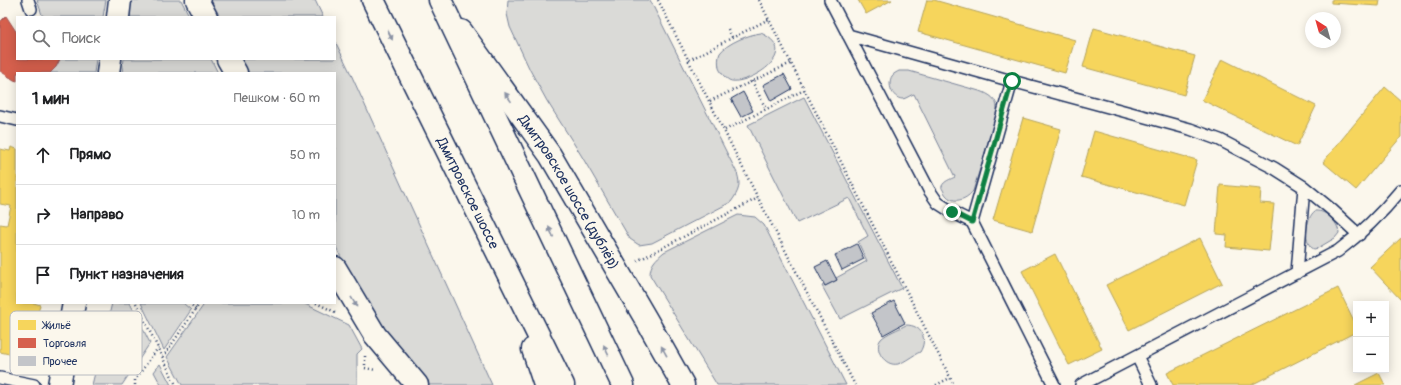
<!DOCTYPE html>
<html lang="ru">
<head>
<meta charset="utf-8">
<style>
  body { margin:0; font-family:Pangolin,sans-serif; background:#f6f6f6; color:#202124 }
  .controls { position:absolute; right:12px; bottom:12px; display:grid; overflow:hidden; border-radius:0px; box-shadow:0 2px 10px #0003 }
  .controls button { width:36px; height:36px; display:grid; place-items:center; padding:0; border:0; border-bottom:1px solid #e0e0e0; background:#fff; color:#202124; font:20px sans-serif }
  .compass { position:absolute; left:1305px; top:12px; width:36px; height:36px; border-radius:50%; background:#fff; box-shadow:0 2px 10px #0003; rotate:323deg }
  .stop { position:absolute; width:12px; height:12px; margin:-9px; border:3px solid #0b8043; border-radius:50%; background:#fff }
  .stop.end { background:#0b8043; border-color:#fff; box-shadow:0 1px 4px #0008 }
  .list { margin:0; padding:0; list-style:none }
  h2 { display:flex; justify-content:space-between; align-items:center; height:52px; margin:0; padding:0 16px; font-size:17px }
  h2 small { font-size:13px; font-weight:400; color:#757577 }
  .list li { display:grid; grid-template-columns:26px 1fr auto; gap:12px; align-items:center; box-sizing:border-box; height:60px; padding:0 16px; border-top:1px solid #e0e0e0 }
  .list b { display:block; font-size:15px; white-space:nowrap }
  .list em { font-size:13px; font-style:normal; color:#757577 }
  .icon { flex:none; width:22px; height:22px; fill:none; stroke:currentColor; stroke-width:2; stroke-linecap:round; stroke-linejoin:round }
  .map { position:relative; flex:none; width:1401px; height:385px; overflow:hidden }
  .search { position:absolute; background:#fff; box-shadow:0 2px 10px #0003; left:16px; top:16px; width:320px; height:44px; display:flex; align-items:center; gap:10px; box-sizing:border-box; padding:0 14px; border-radius:0px; color:#757577; font-size:15px }
  .panel { position:absolute; background:#fff; box-shadow:0 2px 10px #0003; left:16px; top:72px; width:320px; height:232px; border-radius:0px }
  .map>svg:first-child { display:block }
  .green { fill:#dadad7; stroke:#7a849a }
  .homes { fill:#f6d55c; stroke:#b4a35d }
  .shops { fill:#d6604d; stroke:#9e5152 }
  .building { fill:#c3c5c9; stroke:#1b2f5e }
  .lines { fill:none; stroke-linecap:round; stroke-linejoin:round }
  .lane-casing { stroke:#1b2f5e; stroke-width:14 }
  .street-casing { stroke:#1b2f5e; stroke-width:25 }
  .secondary-casing { stroke:#1b2f5e; stroke-width:25 }
  .highway-casing { stroke:#1b2f5e; stroke-width:25 }
  .path { stroke:#1b2f5e; stroke-width:2.5; stroke-dasharray:1 3; stroke-linecap:butt }
  .lane { stroke:#fbf7ec; stroke-width:11 }
  .street { stroke:#fbf7ec; stroke-width:22 }
  .secondary { stroke:#fbf7ec; stroke-width:22 }
  .highway { stroke:#fbf7ec; stroke-width:22 }
  .oneway { fill:#8b93a5 }
  .route { stroke:#0b8043; stroke-width:5 }
  .labels { text-anchor:middle; stroke-width:4; stroke-linejoin:round; paint-order:stroke }
  .street-label { font-size:14px; fill:#1b2f5e; stroke:#fbf7ec }
  .key { fill:#fbf7ec; stroke:#b8bbc1; stroke-width:1 }
  .key-label { font-size:11px; fill:#1b2f5e }
</style>
</head>
<body>
<div class="map">
<svg width="1401" height="385" viewBox="0 0 1401 385">
  <rect width="100%" height="100%" fill="#fbf7ec"/>
  <filter id="ink" filterUnits="userSpaceOnUse"><feTurbulence type="fractalNoise" baseFrequency=".025" numOctaves="2"/><feDisplacementMap in="SourceGraphic" scale="8" xChannelSelector="R" yChannelSelector="G"/><feConvolveMatrix kernelMatrix="1 2 1 2 8 2 1 2 1" color-interpolation-filters="sRGB"/></filter>
  <g filter="url(#ink)">
    <!-- green -->
    <path class="green" d="M37,0H106L103,17H45L42,15Z
      M131,0H181L190,17H130Z
      M211,0H315L323,17H220Z
      M508,0H650L737,173C741,185 739,191 731,202L652,243L639,245L630,239L581,155L547,101L530,70L510,27L507,14Z
      M761,33C806,54 742,88 729,80C724,77 721,73 719,68C718,63 718,57 720,53C727,43 750,34 761,33Z
      M335,41L349,70L492,385H427L383,332L352,280L335,245V73H249L241,59H335Z
      M60,59H96L94,73H50L56,67Z
      M124,59H211L218,73H122Z
      M899,71H909L983,92C994,97 998,101 997,114L973,191C965,201 951,205 944,192C943,189 941,188 942,186C944,181 951,179 955,177L914,94C910,95 906,99 902,99C892,98 887,84 892,76C893,74 897,72 899,71Z
      M804,97L902,288L840,319L822,286L824,285L825,286L837,280L836,278L867,261L858,242L868,236L849,198L797,223L748,125Z
      M1315,211C1326,210 1338,222 1339,233L1335,238L1318,248L1314,249C1302,244 1306,217 1315,211Z
      M738,215L755,217L764,225L846,385H717L650,275C650,264 656,259 664,252Z
      M112,303H130L150,343L122,385H92Z
      M141,303H183L191,310L164,350Z
      M205,303H303L349,325L362,349L357,354V385H182L167,357Z
      M906,325C922,325 928,339 920,352C913,355 905,362 898,364C885,367 873,349 881,339C887,333 899,329 906,325Z
      M160,364L171,385H161L154,372Z"/>
    <!-- homes -->
    <path class="homes" d="M858,0H892L866,14Z
      M927,0H934L1075,40L1065,73L918,32Z
      M1331,0H1380L1379,6L1331,3Z
      M1094,28L1195,56L1184,95L1083,67Z
      M1222,59L1316,106L1297,146L1202,100Z
      M1385,87L1401,101V137L1356,190L1323,162Z
      M1023,118L1061,129L1032,231L993,220Z
      M1094,131L1197,160L1184,205L1081,177Z
      M11,147L17,149V303H34L40,305L38,313L42,314L36,340L32,339L30,347L25,346L23,357L0,352V224L7,225L11,206L0,204V149L10,151Z
      M1220,185L1261,189L1260,203L1274,204L1269,251L1226,247L1227,235L1216,234Z
      M1200,238L1222,283L1129,330L1106,285Z
      M1401,238V300L1370,267Z
      M1055,254L1102,349L1069,365L1022,271Z
      M1338,288L1356,325V332L1251,385H1173L1167,373Z
      M1379,373L1385,385H1355Z"/>
    <!-- shops -->
    <path class="shops" d="M6,16L17,33V59H60L56,67L50,73H17V81L14,80L0,71V22Z"/>
    <!-- building -->
    <path class="building" d="M784,74L792,89L771,101L763,85Z
      M743,92L753,111L741,117L731,99Z
      M857,244L864,259L842,270L835,255Z
      M827,261L837,280L825,286L815,267Z
      M894,301L905,323L883,335L871,313Z"/>
    <g class="lines">
      <defs>
        <path id="lane" d="M28,0L31,9
          M830,0L929,190L938,203L952,212L972,222L1054,385
          M848,35L1012,81L1190,129L1220,140L1274,168L1304,187L1332,210L1359,235
          M0,116L17,120
          M972,222L1012,81
          M1297,273L1304,187
          M1137,356L1151,385
          M0,378L34,385
          M1081,385L1338,251C1362,233 1382,213 1401,190"/>
        <path id="street" d="M197,0L206,17
          M118,17L120,0
          M228,59L236,73
          M108,73L110,59
          M335,268L375,335L417,385
          M59,385L74,303"/>
        <g id="secondary">
          <path id="s1" d="M461,31L550,155L647,321L683,385"/>
        </g>
        <g id="highway">
          <path id="s2" d="M373,0L563,385"/>
          <path d="M440,0L623,385"/>
          <path d="M533,349L545,385"/>
        </g>
      </defs>
      <!-- lane casing -->
      <use href="#lane" class="lane-casing"/>
      <!-- street casing -->
      <use href="#street" class="street-casing"/>
      <!-- secondary casing -->
      <use href="#secondary" class="secondary-casing"/>
      <!-- highway casing -->
      <use href="#highway" class="highway-casing"/>
      <!-- path -->
      <path class="path" d="M658,0L758,198L855,385
        M759,0L954,385
        M728,29L732,37
        M689,60L769,19
        M752,81L766,109
        M710,101L791,63
        M725,130L804,90
        M637,261L758,198
        M136,303L176,385
        M189,303L196,309
        M316,303L335,312
        M365,356V368L376,370
        M163,357L200,303
        M135,385V380L158,348
        M936,385L950,378"/>
      <!-- lane -->
      <use href="#lane" class="lane"/>
      <!-- street -->
      <use href="#street" class="street"/>
      <!-- secondary -->
      <use href="#secondary" class="secondary"/>
      <!-- highway -->
      <use href="#highway" class="highway"/>
    </g>
    <!-- one-way arrows -->
    <defs><path id="oneway-solid" d="M-6-.8H1V-3.2L6.5 0L1 3.2V.8H-6Z"/></defs>
    <g class="oneway">
      <use href="#oneway-solid" transform="translate(390 35) rotate(64)"/>
      <use href="#oneway-solid" transform="translate(508 97) rotate(-125)"/>
      <use href="#oneway-solid" transform="translate(551 232) rotate(-115)"/>
      <use href="#oneway-solid" transform="translate(354 302) rotate(60)"/>
      <use href="#oneway-solid" transform="translate(606 350) rotate(-115)"/>
      <use href="#oneway-solid" transform="translate(664 351) rotate(-119)"/>
    </g>
  </g>
  <g class="lines" filter="url(#ink)">
    <!-- route -->
    <path class="route" d="M952,212L972,222L1012,81"/>
  </g>
  <g class="labels">
    <!-- street labels -->
    <g class="street-label">
      <text dy="5" stroke="none"><textPath href="#s2" startOffset="215">Дмитровское шоссе</textPath></text>
      <text dy="5" stroke="none"><textPath href="#s1" startOffset="194">Дмитровское шоссе (дублёр)</textPath></text>
    </g>
  </g>
  <!-- legend -->
  <rect x="10" y="311" width="132" height="64" rx="6" class="key"/>
  <rect x="18" y="320" width="18" height="10" fill="#f6d55c"/>
  <rect x="18" y="338" width="18" height="10" fill="#d6604d"/>
  <rect x="18" y="356" width="18" height="10" fill="#c3c5c9"/>
  <g class="key-label">
    <text x="43" y="329">Жильё</text>
    <text x="43" y="347">Торговля</text>
    <text x="43" y="365">Прочее</text>
  </g>
</svg>
<div class="controls">
<button>+</button>
<button>−</button>
</div>
<svg class="compass" viewBox="-18 -18 36 36"><path d="M0-13l5 13h-10z" fill="#e53935"/><path d="M0 13l5-13h-10z" fill="#757577"/></svg>
<div class="stop" style="left:1012px;top:81px"></div>
<div class="stop end" style="left:952px;top:212px"></div>
<div class="search"><svg class="icon" aria-label="search" viewBox="0 0 24 24"><circle cx="10" cy="10" r="6"/><path d="M15 15l6 6"/></svg>Поиск</div>
<section class="panel">
<h2>1 мин<small>Пешком · 60 m</small></h2>
<ul class="list">
<li><svg class="icon" aria-label="ahead" viewBox="0 0 24 24"><path d="M12 20V5M6 11l6-6 6 6"/></svg><div><b>Прямо</b></div><em>50 m</em></li>
<li><svg class="icon" aria-label="right" viewBox="0 0 24 24"><path d="M7 20v-9h11M14 6l5 5-5 5"/></svg><div><b>Направо</b></div><em>10 m</em></li>
<li><svg class="icon" aria-label="arrive" viewBox="0 0 24 24"><path d="M6 21V4h12l-3 4 3 4H6"/></svg><div><b>Пункт назначения</b></div></li>
</ul>
</section>
</div>
</body>
</html>
